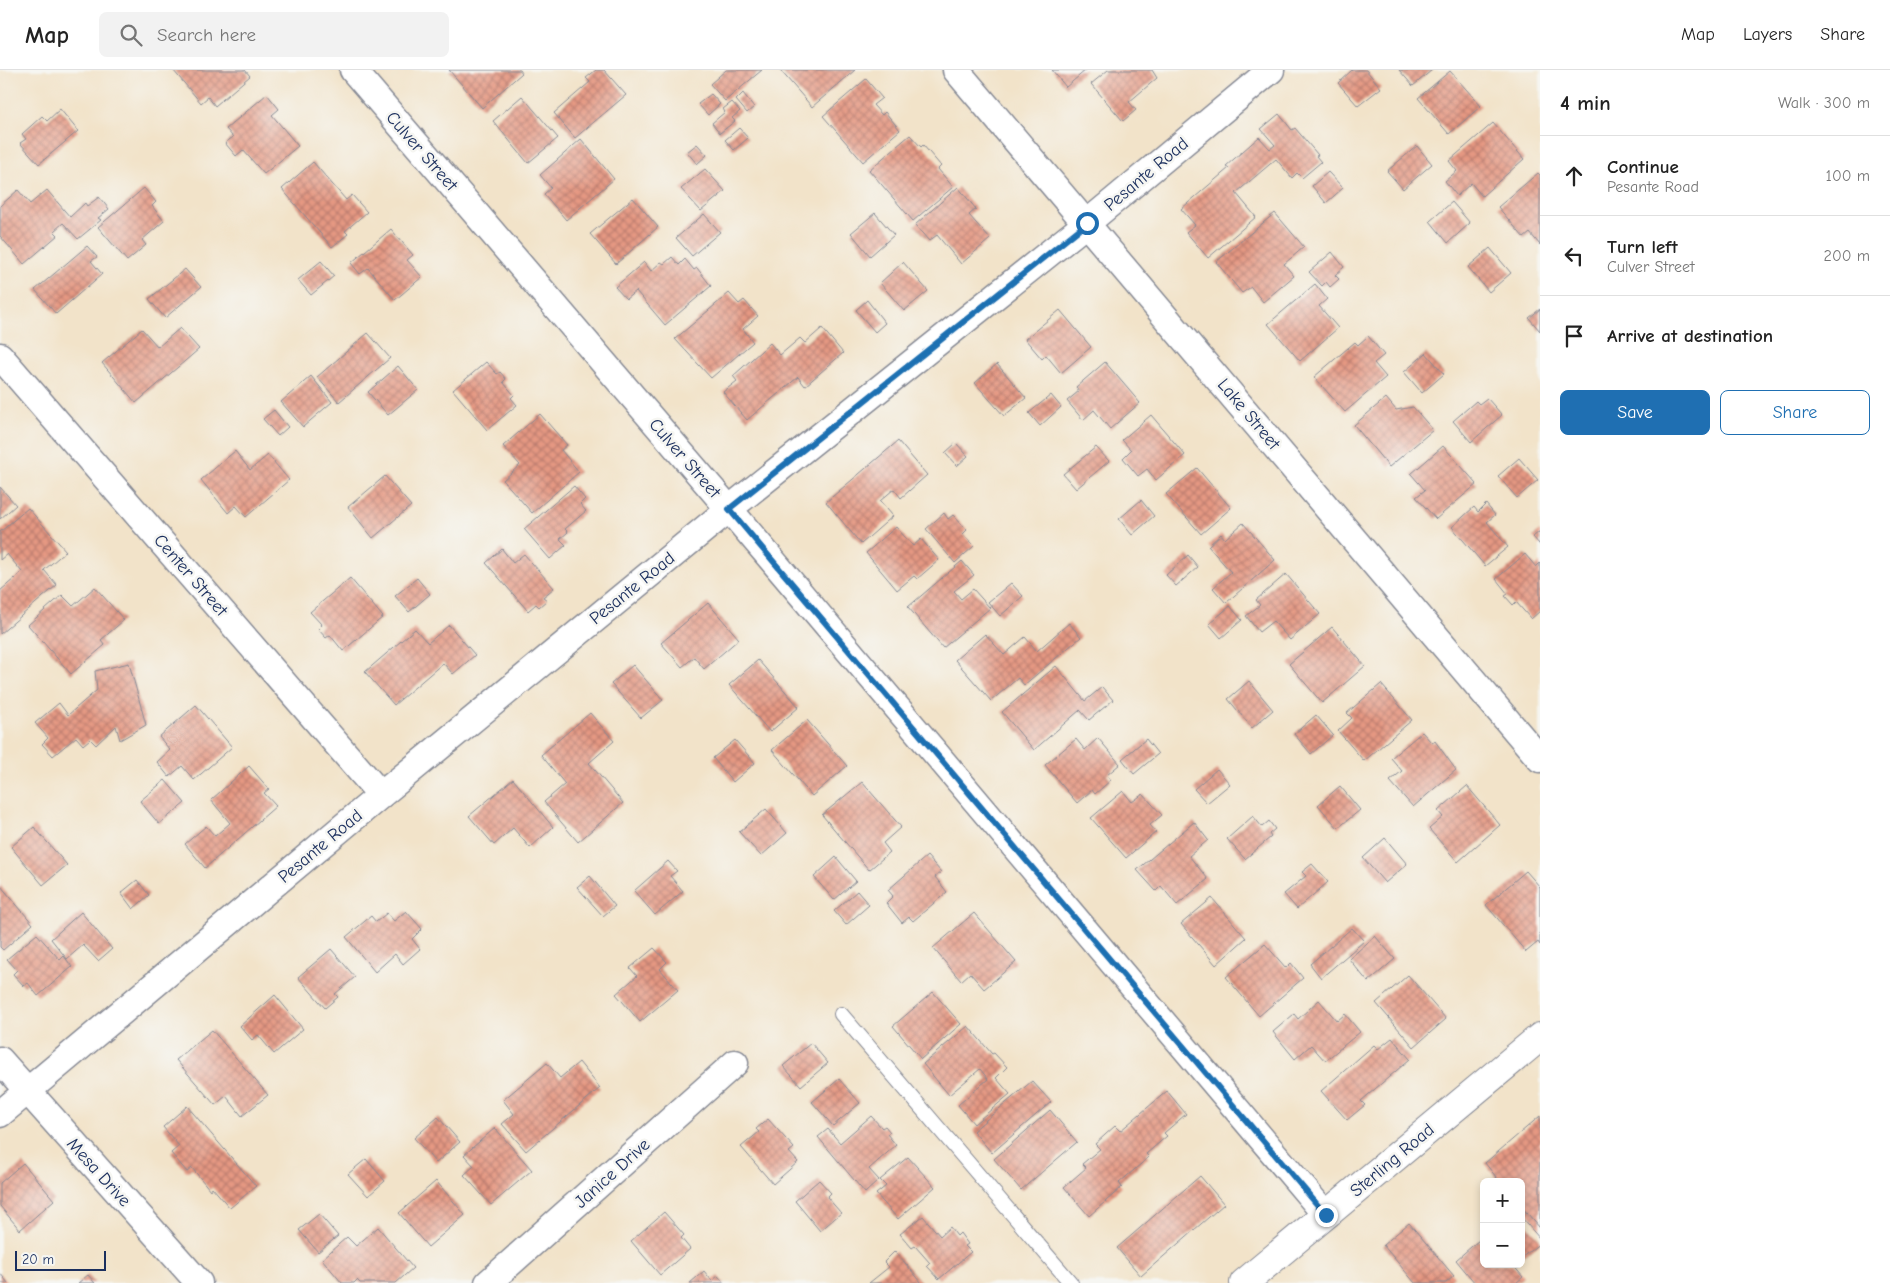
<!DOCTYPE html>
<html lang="en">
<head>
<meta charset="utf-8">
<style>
  body { margin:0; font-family:"Comic Neue",sans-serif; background:#f2f2f2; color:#222 }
  .controls { position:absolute; right:15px; bottom:15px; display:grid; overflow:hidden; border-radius:8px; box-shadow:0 2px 8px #0003 }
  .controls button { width:45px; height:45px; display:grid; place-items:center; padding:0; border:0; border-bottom:1px solid #e0e0e0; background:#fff; color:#222; font:25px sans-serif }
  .scale { position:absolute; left:15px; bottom:12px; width:91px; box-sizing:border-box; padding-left:5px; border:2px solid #1b2f5e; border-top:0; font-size:14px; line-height:18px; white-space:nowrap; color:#1b2f5e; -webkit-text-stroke:4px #f6f6f2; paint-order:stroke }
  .stop { position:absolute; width:15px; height:15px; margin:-11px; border:4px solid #1f6fb2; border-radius:50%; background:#fff }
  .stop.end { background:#1f6fb2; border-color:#fff; box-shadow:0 1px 5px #0008 }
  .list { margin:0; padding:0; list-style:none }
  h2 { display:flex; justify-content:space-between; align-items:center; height:65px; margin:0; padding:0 20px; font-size:21px }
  h2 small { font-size:16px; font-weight:400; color:#767676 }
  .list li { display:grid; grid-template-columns:32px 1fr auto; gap:15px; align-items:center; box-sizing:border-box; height:80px; padding:0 20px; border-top:1px solid #e0e0e0 }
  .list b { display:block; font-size:19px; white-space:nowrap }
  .list p { margin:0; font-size:16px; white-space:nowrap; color:#767676 }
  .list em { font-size:16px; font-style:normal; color:#767676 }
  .actions { display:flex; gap:10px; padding:15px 20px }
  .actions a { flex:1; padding:11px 0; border:1px solid #1f6fb2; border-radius:8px; text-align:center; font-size:18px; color:#1f6fb2 }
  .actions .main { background:#1f6fb2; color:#fff }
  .icon { flex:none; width:28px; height:28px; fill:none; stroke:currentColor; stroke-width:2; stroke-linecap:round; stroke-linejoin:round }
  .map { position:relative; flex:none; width:1540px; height:1213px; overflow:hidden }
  header { display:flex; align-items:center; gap:30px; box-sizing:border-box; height:70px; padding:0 25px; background:#fff; border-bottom:1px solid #e0e0e0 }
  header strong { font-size:24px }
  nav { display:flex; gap:28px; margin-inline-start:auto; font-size:18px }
  .search { width:350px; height:45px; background:#f2f2f2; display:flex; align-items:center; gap:12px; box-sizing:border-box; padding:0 18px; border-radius:8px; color:#767676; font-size:19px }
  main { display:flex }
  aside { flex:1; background:#fff }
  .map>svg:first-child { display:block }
  .building { fill:url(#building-cross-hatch) }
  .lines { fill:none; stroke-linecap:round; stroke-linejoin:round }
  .lane-casing { stroke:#868994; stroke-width:16 }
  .street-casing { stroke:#868994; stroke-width:29 }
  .secondary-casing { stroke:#868994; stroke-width:30 }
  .lane { stroke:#fff; stroke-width:14 }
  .street { stroke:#fff; stroke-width:26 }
  .secondary { stroke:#fff; stroke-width:28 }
  .route { stroke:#1f6fb2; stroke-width:6 }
  .labels { text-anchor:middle; stroke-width:5; stroke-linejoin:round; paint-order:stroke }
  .street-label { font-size:18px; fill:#1b2f5e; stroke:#f6f6f2 }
</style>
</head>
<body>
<header>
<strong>Map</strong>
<div class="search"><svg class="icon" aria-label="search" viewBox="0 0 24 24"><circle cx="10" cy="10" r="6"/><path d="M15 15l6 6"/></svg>Search here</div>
<nav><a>Map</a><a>Layers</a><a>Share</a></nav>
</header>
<main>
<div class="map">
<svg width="1540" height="1213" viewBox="0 0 1540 1213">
  <defs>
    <pattern id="building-cross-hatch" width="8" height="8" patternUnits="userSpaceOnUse" patternTransform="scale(1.25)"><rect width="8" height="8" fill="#e59882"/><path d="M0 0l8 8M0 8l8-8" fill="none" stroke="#b97c6e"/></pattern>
  </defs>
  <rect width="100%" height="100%" fill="#f6f6f2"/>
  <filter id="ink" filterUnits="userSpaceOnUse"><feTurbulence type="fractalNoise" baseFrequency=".02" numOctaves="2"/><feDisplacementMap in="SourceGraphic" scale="10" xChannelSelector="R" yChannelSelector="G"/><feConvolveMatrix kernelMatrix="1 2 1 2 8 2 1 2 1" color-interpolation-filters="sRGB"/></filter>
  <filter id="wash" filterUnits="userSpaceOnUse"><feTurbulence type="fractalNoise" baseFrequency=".0096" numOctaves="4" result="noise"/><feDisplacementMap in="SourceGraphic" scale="20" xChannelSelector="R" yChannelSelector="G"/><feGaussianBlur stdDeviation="1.12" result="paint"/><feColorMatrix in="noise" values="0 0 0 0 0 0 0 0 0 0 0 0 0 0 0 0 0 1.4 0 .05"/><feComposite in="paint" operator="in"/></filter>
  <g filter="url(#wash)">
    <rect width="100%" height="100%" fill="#f2e3c9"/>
    <g id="blocks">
      <!-- building -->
      <path class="building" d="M173,0H245L250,6L215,36L208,27L201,33Z
        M449,0H520L522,3L482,38Z
        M596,0H604L626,25L575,68L554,43L590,12L586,8Z
        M726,0H762L725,31L710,14Z
        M780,0H855L812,37Z
        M1052,0H1086L1066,17Z
        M1108,0H1152L1157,8L1129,32L1136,40L1123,51L1091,14Z
        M1352,0H1366L1381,18L1358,36L1338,13Z
        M1399,0H1432L1413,16Z
        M1450,1L1481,36L1449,64L1418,28Z
        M866,9L882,28L873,35L882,45L885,42L900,60L863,92L823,46Z
        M743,23L754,37L747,43L736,30Z
        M267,24L279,39L272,45L298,76L264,104L243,80L236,86L225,73L233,67L226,59Z
        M711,24L720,34L708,45L698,34Z
        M522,26L558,68L528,93L493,51Z
        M732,32L740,41L732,48L735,51L720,63L712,53L725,42L723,39Z
        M60,39L78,61L39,94L20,73L26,69L22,64L42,46L47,51Z
        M1279,44L1292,60L1295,58L1318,85L1316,86L1321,92L1302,108L1297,103L1292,108L1276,89L1236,123L1256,147L1208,188L1186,162L1195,155L1181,139L1229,98L1226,96L1259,67L1270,79L1275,75L1261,59Z
        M1493,53L1524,89L1482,126L1471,113L1457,126L1445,111L1457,101L1449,91Z
        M739,58L748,68L734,80L725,70Z
        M910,65L921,77L923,75L941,96L938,99L953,117L913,151L869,100Z
        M581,69L614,109L566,150L544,124L551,118L540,105Z
        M697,74L707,85L697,94L687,82Z
        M1417,76L1432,94L1403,119L1387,101Z
        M313,92L346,130L352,125L367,142L345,161L348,164L332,177L282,119Z
        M705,99L725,121L701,141L681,119Z
        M1328,102L1343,118L1326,133L1312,116Z
        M1538,103L1540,105V175L1530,163L1524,168L1498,137Z
        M958,117L976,139L969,145L990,169L961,194L937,165L929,171L915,155Z
        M144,118L156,132L152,136L164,151L142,170L146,175L127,191L98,157Z
        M18,120L30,134L47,120L70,147L85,133L87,136L99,127L109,139L98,148L101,150L78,169L63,153L54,161L58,165L24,194L0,166V136Z
        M633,128L658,157L616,194L590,164Z
        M1452,132L1470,153L1448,173L1430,151Z
        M875,143L894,165L870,186L851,163Z
        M1275,143L1304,177L1284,194L1294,206L1263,232L1251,217L1242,223L1216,192Z
        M704,144L720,162L692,186L676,168Z
        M391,159L413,185L407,190L422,207L395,230L368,198L360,204L351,193Z
        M87,176L97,187L91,191L102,204L56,244L35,220Z
        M1490,178L1511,203L1489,222L1468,197Z
        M1332,182L1344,197L1335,205L1339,209L1330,217L1326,212L1322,216L1309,202Z
        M672,187L679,195L685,189L694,200L697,198L711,216L665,255L636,221L626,229L615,217L644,192L651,201L661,192L664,194Z
        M321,191L334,206L311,225L298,210Z
        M903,192L928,221L904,241L880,213Z
        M185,199L201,217L165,248L149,229Z
        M1315,214L1327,229L1319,236L1338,258L1300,291L1268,254Z
        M729,223L739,234L744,230L758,246L743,259L753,272L711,308L675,269Z
        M867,230L885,253L875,262L856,240Z
        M1540,239V261L1529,248Z
        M1060,240L1091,277L1061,303L1046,285L1042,289L1025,269Z
        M180,258L199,279L136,333L102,293L142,259L158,277Z
        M822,258L843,283L805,316L798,307L747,350L723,322L737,311L733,306L770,273L780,285L800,268L805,273Z
        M368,263L390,288L339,332L317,307Z
        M1368,266L1384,285L1374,293L1386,307L1345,342L1314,307L1355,272L1358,275Z
        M1426,283L1444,304L1422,323L1404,302Z
        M486,292L497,304L500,302L506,309L503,312L514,325L511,328L517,335L487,360L453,320Z
        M1105,292L1140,333L1110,359L1094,340L1083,350L1067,331L1079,321L1076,317Z
        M997,294L1026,328L1004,346L975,313Z
        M398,296L418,320L388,345L368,322Z
        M311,306L332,332L303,357L281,332Z
        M1051,325L1061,337L1040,356L1029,343Z
        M1386,328L1396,340L1413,337L1433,360L1389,397L1354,355Z
        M1487,328L1502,345L1471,372L1453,351L1476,331L1479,334Z
        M274,340L288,357L278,366L263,349Z
        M540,344L567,375L561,380L579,402L532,443L503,410L520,395L503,376Z
        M1151,345L1185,385L1156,410L1147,399L1138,406L1123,388L1131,380L1122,370Z
        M898,371L927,405L901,428L894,419L880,431L893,446L861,474L826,432Z
        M956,373L968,386L957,396L945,383Z
        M1443,376L1477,414L1436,449L1416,427L1425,420L1411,404Z
        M1096,377L1109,391L1076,419L1063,404Z
        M235,381L250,400L268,385L289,410L246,447L236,436L228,443L201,410Z
        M1519,388L1538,410L1517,428L1498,406Z
        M1197,398L1231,438L1201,464L1166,424Z
        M385,406L411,436L373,468L348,437Z
        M574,416L585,429L580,434L586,441L565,459L568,462L560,469L566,475L550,489L524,459Z
        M0,417L16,435L0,449Z
        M1141,430L1154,446L1132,465L1119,449Z
        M1486,434L1495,445L1487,452L1508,477L1485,496L1452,457L1474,437L1478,442Z
        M28,438L66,481L44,500L57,515L0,564V521L22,502L7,484L0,490V462Z
        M944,443L948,449L953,445L967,460L963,464L974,476L955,493L926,459Z
        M1243,453L1275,490L1226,533L1213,518L1231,502L1208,476L1221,464L1225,469Z
        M896,457L913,476L921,469L939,490L917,509L914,506L897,520L866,483Z
        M1540,461V475L1533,467Z
        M502,479L513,493L524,484L554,518L543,527L547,530L539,537L536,534L528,541L486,493Z
        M1525,484L1536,497L1540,493V541L1531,549L1516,532L1513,535L1505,526L1508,524L1496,509Z
        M1188,485L1198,497L1176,516L1166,505Z
        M962,491L974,505L954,521L961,529L973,519L990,538L943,578L908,537Z
        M1286,504L1320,544L1290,570L1273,551L1259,562L1246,546L1260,535L1256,530Z
        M350,508L383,547L343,581L330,565L326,568L318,559L322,555L310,542Z
        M417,508L430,524L409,542L395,526Z
        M1011,513L1023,526L1000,546L988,532Z
        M95,517L124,550L101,570L105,575L71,604L28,555L62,525L73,536Z
        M708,533L739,569L704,599L694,587L682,597L661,573Z
        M1230,536L1242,550L1221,568L1209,554Z
        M1069,553L1081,567L1024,615L1018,608L991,631L955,590L985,564L1004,585L1025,567L1037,581Z
        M449,555L475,585L453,604L443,593L394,635L365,602L415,559L428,573Z
        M1332,557L1365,596L1322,633L1289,594Z
        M758,590L799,637L770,662L729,615Z
        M129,593L146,655L120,670L116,656L96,675L90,669L83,675L76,667L53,686L42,674L48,668L35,653L59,633L68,645L97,620L95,601Z
        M633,595L663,630L641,648L611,614Z
        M1056,596L1085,631L1102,617L1113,630L1089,650L1080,640L1034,680L1002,642Z
        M1249,611L1273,640L1252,658L1228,629Z
        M1381,614L1412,650L1364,691L1338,661L1352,648L1347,643Z
        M196,635L232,677L194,710L182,696L169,707L157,692L170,680L159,667Z
        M590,643L614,671L589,693L623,733L578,772L544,732L565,714L541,685Z
        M1316,645L1333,665L1311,684L1294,664Z
        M807,650L847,696L812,726L772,680Z
        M1422,662L1432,673L1435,671L1456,700L1413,737L1390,711L1402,701L1391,688Z
        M1098,668L1120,694L1107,705L1111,710L1095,724L1092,720L1077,733L1045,695L1076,669L1085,680Z
        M1146,669L1158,684L1134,704L1122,689Z
        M735,670L755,693L733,712L713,688Z
        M249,696L269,719L264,723L276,736L205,798L185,774L206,756L215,766L230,753L211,730Z
        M1217,699L1230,714L1207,733L1194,719Z
        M513,709L553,757L530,778L513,758L494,775L469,746Z
        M165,710L185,733L159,754L140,731Z
        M862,712L901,757L883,773L890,782L869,800L822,745Z
        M1340,716L1360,740L1338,758L1318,735Z
        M1467,716L1500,755L1458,792L1429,759L1443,747L1438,741Z
        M1123,721L1132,732L1143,724L1162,745L1150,755L1156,762L1126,788L1091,748Z
        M766,739L787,763L761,786L739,762Z
        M1253,746L1262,757L1269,751L1275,759L1269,764L1271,767L1245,789L1227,769Z
        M1194,752L1208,770L1189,786L1208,809L1177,835L1161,816L1156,821L1137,800Z
        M34,757L67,795L43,815L11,777Z
        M1385,768L1407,794L1385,813L1363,788Z
        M927,786L941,802L935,807L947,822L913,851L909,847L902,853L886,833L893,826L888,820Z
        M836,787L856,811L834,830L814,807Z
        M668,791L677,801L670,806L683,821L655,845L634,821Z
        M1312,794L1328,812L1297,839L1284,824L1306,806L1302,802Z
        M1526,801L1540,817V875L1538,872L1526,882L1486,835Z
        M590,806L615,836L603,846L577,817Z
        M137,810L149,825L133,839L121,823Z
        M0,815L33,854L3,880L0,877Z
        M857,821L869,835L846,855L834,841Z
        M1212,828L1246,868L1216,895L1181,854Z
        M406,841L422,859L412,869L420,879L403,894L395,884L375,902L346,867L371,846L376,852L387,843L394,851Z
        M81,842L112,879L98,891L83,875L67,889L51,869Z
        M974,843L1016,892L984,919L970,903L961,911L933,878Z
        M1352,858L1364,871L1321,908L1310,894Z
        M37,864L60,890L64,886L72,897L38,926L28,913L24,916L13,904L17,900L7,889Z
        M1375,866L1395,889L1368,912L1349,889Z
        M1265,874L1286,898L1291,893L1303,908L1259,946L1226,907Z
        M654,878L667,892L660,899L678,920L640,952L616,924L637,906L630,898Z
        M331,879L355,907L335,924L338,927L325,938L298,907Z
        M1408,905L1446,949L1414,977L1376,933Z
        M933,922L961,954L921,989L893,956Z
        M275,925L303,959L274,984L258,965L252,970L240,956Z
        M1319,930L1337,951L1345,944L1360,962L1325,991L1311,975L1295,989L1273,962L1294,944L1298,949Z
        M968,956L992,984L994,983L1007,997L996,1008L1010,1024L974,1054L958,1035L988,1009L980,999L949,1025L923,994Z
        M212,960L268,1025L242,1046L226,1026L215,1035L176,990Z
        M1392,968L1410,989L1361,1031L1365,1035L1347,1050L1321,1021L1374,975L1378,979Z
        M811,973L828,993L801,1016L783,996Z
        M579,992L600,1018L526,1081L502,1054L514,1044L503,1030L547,993L560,1008Z
        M839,1009L860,1033L833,1056L812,1032Z
        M1032,1011L1051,1032L992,1083L973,1061Z
        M1167,1021L1186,1044L1164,1063L1167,1066L1146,1084L1149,1087L1119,1113L1122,1117L1089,1146L1064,1117L1086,1098L1082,1094L1100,1079L1095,1074L1115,1056L1120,1061Z
        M187,1036L256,1116L230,1138L212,1117L210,1120L192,1098L187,1102L171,1083L179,1076L163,1057Z
        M1050,1040L1077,1072L1021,1120L994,1089Z
        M871,1046L882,1058L885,1056L890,1062L887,1064L896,1075L869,1099L879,1110L865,1123L818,1067L828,1059L840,1073Z
        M1540,1046V1158L1521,1136V1112H1500L1485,1093Z
        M438,1047L460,1072L436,1093L414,1068Z
        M768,1049L794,1078L789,1082L798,1092L773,1114L741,1077L759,1062L756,1059Z
        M495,1058L532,1100L491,1135L464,1105L474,1096L464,1085Z
        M908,1087L935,1117L898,1149L876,1124L886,1116L880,1110Z
        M366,1089L385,1111L368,1126L348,1104Z
        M23,1093L54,1130L20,1160L0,1136V1113Z
        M1200,1106L1224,1134L1141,1206L1117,1178Z
        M819,1110L831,1123L827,1127L841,1143L820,1161L795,1131Z
        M436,1111L465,1145L428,1177L399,1143Z
        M664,1142L684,1165L681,1168L690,1179L660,1205L631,1171Z
        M319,1144L338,1166L318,1182L299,1160Z
        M923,1146L940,1166L950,1157L957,1166L960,1163L968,1174L965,1176L971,1182L939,1209L927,1196L930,1193L915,1176L912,1178L900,1164Z
        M1521,1147L1540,1169V1173L1521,1188Z
        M1409,1153L1454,1206L1446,1213H1415L1383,1175Z
        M378,1157L413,1198L396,1213H360L357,1210L354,1213H342L322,1189L347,1167L356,1176Z
        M1479,1170L1484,1176V1194H1512L1523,1207L1516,1213H1475L1456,1190Z
        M895,1181L922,1213H869L889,1197L884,1192Z
        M704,1201L712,1211L718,1206L724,1213H690Z
        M0,1203L8,1213H0Z
        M88,1205L95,1213H78Z"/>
    </g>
  </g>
  <g filter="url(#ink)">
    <use href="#blocks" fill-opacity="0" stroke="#868994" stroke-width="1"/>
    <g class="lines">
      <defs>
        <path id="lane" d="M841,944L1071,1213"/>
        <path id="street" d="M353,0L729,439L1326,1145
          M956,0L1540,689
          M0,286L381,725
          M0,990L199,1213
          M0,1044L381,725L729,439L1087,153L1271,0
          M488,1213L735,993"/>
        <path id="secondary" d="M1244,1213L1540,967"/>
      </defs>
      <!-- lane casing -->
      <use href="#lane" class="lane-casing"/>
      <!-- street casing -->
      <use href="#street" class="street-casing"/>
      <!-- secondary casing -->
      <use href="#secondary" class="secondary-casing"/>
      <!-- lane -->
      <use href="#lane" class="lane"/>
      <!-- street -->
      <use href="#street" class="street"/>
      <!-- secondary -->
      <use href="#secondary" class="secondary"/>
    </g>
  </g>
  <g class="lines" filter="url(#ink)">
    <!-- route -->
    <path class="route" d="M1087,153L729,439L1326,1145"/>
  </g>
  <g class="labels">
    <!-- street labels -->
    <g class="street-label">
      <text transform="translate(422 81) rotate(49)" y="6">Culver Street</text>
      <text transform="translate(1146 104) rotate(-40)" y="6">Pesante Road</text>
      <text transform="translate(1249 344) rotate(50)" y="6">Lake Street</text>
      <text transform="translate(685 388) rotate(49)" y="6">Culver Street</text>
      <text transform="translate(191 505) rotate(49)" y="6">Center Street</text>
      <text transform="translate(632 518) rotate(-39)" y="6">Pesante Road</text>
      <text transform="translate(320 776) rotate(-40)" y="6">Pesante Road</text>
      <text transform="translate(1392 1090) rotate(-40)" y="6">Sterling Road</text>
      <text transform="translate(99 1102) rotate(48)" y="6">Mesa Drive</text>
      <text transform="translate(612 1103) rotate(-42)" y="6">Janice Drive</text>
    </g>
  </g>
</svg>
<div class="controls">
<button>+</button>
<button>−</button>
</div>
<div class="scale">20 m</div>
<div class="stop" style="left:1087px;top:153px"></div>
<div class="stop end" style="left:1326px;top:1145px"></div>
</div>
<aside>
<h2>4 min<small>Walk · 300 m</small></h2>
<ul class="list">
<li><svg class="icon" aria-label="ahead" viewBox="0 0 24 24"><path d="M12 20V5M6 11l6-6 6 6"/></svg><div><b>Continue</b><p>Pesante Road</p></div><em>100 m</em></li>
<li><svg class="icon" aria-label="left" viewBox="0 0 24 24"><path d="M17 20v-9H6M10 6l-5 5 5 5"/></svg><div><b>Turn left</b><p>Culver Street</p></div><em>200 m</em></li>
<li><svg class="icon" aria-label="arrive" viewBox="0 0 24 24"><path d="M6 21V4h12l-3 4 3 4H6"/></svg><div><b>Arrive at destination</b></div></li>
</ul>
<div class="actions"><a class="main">Save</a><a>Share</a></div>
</aside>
</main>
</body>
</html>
